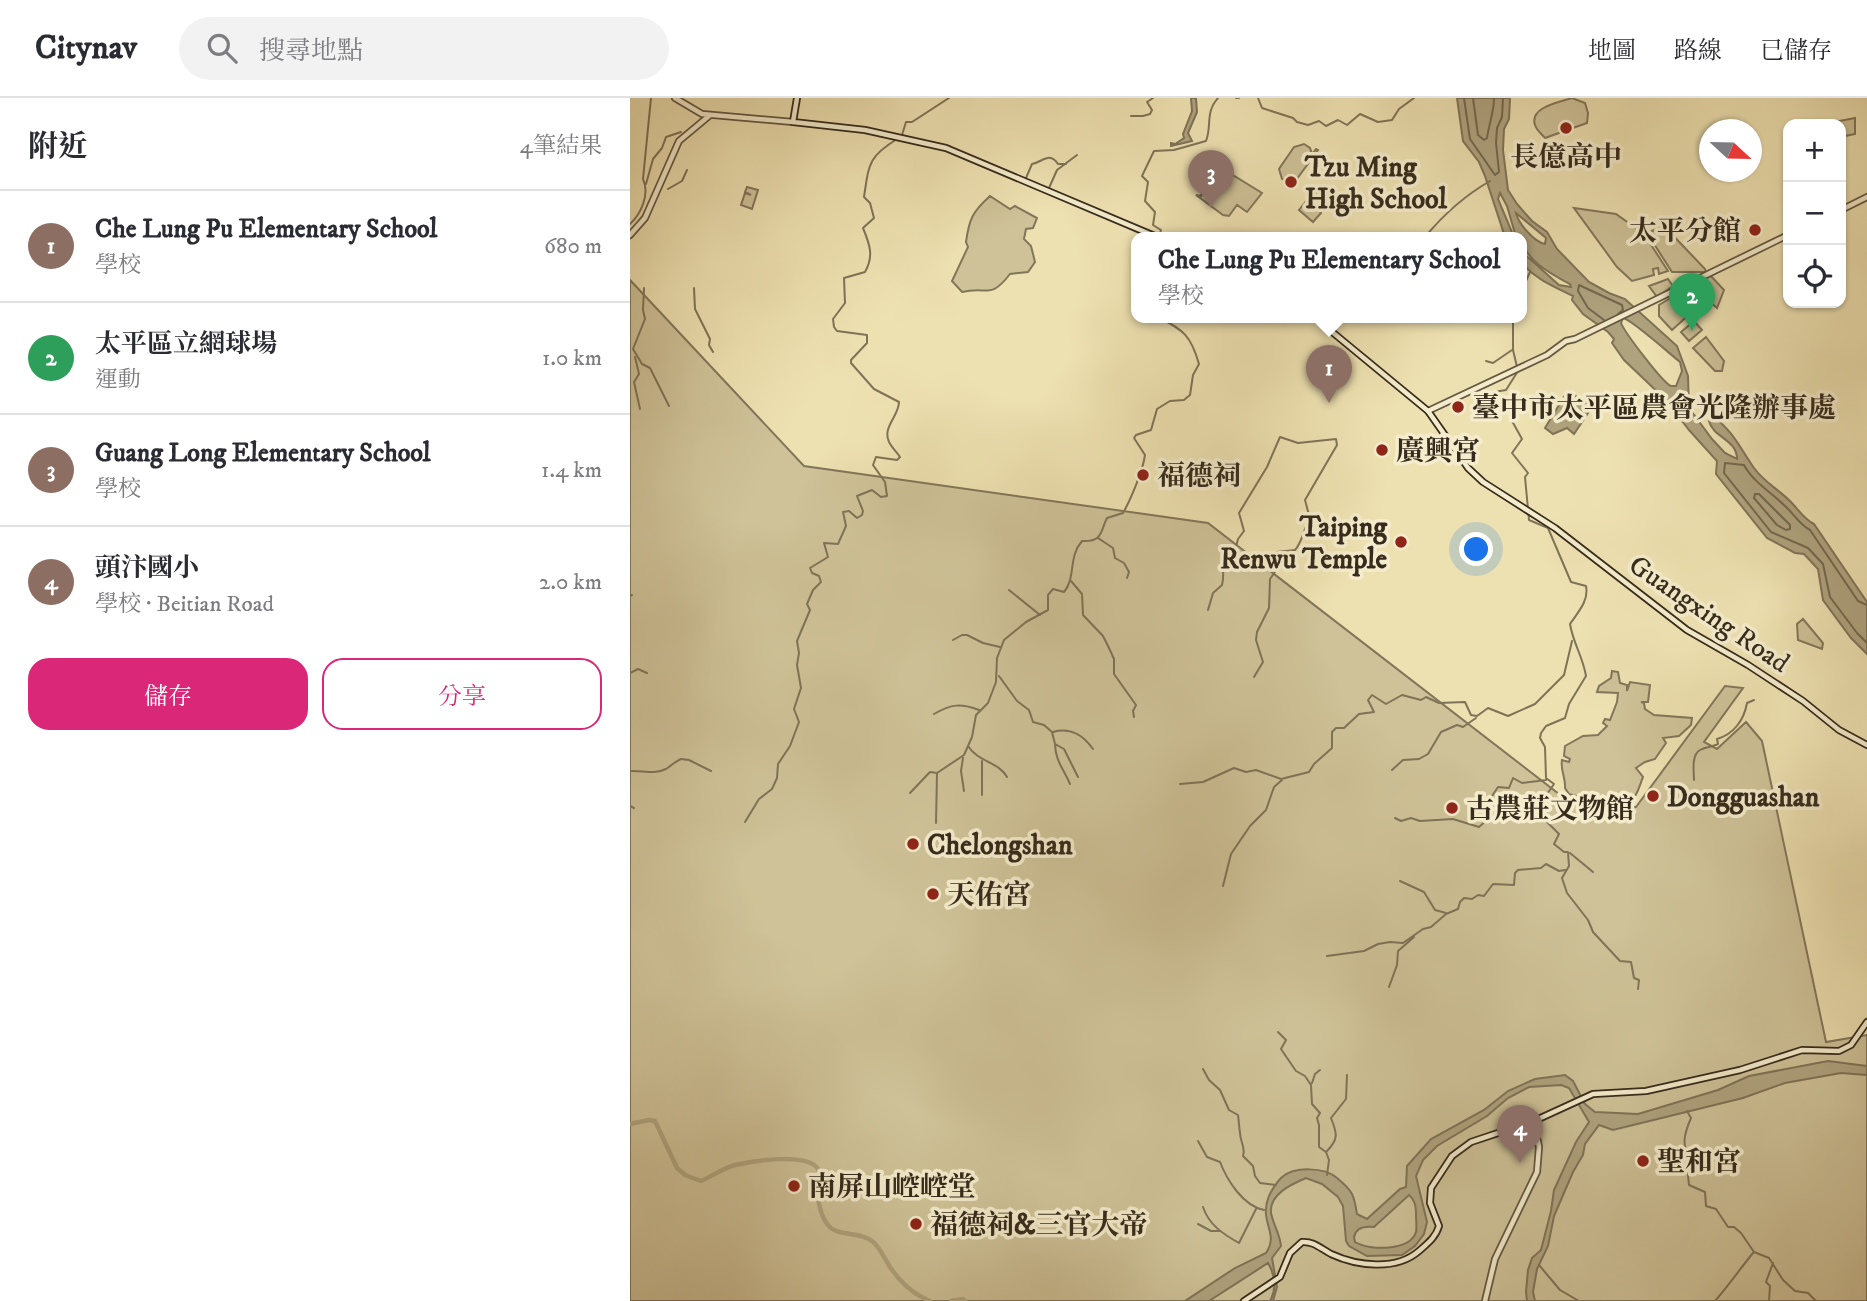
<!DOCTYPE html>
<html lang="zh-TW">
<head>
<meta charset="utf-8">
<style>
  body { margin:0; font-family:"IM FELL DW Pica","Noto Serif TC",serif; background:#f2f2f3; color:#2b2b33 }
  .controls { position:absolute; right:21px; top:21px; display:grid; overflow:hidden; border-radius:14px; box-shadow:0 2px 5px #0004 }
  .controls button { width:63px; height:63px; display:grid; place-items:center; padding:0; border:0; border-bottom:2px solid #e1e1e2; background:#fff; color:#2b2b33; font:35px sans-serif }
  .compass { position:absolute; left:1069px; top:21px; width:63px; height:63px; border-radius:50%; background:#fff; box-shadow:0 2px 5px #0004; rotate:112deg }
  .you { position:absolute; left:847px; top:452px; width:24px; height:24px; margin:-18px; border:5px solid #fff; border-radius:50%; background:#1a73e8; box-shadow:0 0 0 10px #1a73e833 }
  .badge { display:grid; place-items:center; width:46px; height:46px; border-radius:50%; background:#db2777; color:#fff; font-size:23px; font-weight:700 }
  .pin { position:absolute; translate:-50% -58px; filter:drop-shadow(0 2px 4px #0008) }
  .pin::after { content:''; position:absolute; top:37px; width:24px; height:21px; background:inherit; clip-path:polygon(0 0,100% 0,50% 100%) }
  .popup { position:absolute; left:501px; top:134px; width:396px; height:91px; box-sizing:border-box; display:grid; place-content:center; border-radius:14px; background:#fff; filter:drop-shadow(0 2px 5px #0005); font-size:23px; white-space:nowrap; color:#7c7c81 }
  .popup b { font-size:26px; color:#2b2b33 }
  .popup::after { content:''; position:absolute; left:50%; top:100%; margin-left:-14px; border:14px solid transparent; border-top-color:#fff }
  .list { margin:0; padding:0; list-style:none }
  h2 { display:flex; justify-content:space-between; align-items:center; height:91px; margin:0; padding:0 28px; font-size:30px }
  h2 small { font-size:23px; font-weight:400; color:#7c7c81 }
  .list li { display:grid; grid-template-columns:46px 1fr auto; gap:21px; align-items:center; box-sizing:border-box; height:112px; padding:0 28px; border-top:2px solid #e1e1e2 }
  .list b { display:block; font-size:26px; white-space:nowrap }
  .list p { margin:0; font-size:23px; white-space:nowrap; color:#7c7c81 }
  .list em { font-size:23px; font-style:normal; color:#7c7c81 }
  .actions { display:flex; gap:14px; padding:21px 28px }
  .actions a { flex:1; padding:16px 0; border:2px solid #db2777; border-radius:21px; text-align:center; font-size:24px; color:#db2777 }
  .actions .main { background:#db2777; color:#fff }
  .icon { flex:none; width:38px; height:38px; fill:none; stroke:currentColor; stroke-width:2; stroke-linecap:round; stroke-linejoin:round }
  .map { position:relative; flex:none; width:1237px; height:1203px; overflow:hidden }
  header { display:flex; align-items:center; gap:42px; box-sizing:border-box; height:98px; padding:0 35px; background:#fff; border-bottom:2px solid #e1e1e2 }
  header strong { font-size:33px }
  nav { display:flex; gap:38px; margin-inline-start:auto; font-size:24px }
  .search { width:490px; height:63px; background:#f2f2f3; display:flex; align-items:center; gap:18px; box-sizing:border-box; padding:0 24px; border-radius:38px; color:#7c7c81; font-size:26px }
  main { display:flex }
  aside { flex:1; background:#fff }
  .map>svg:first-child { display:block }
  .green { fill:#cfc298; stroke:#82765a; stroke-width:2 }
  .water { fill:#afa37e; stroke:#7f7357; stroke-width:2; fill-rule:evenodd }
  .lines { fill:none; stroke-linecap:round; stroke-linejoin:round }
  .shore { stroke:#72674d; stroke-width:2 }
  .stream { stroke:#7f7357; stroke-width:2 }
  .river { stroke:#afa37e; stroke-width:4.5 }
  .tertiary-casing { stroke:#645841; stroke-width:8 }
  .secondary-casing { stroke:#362b1c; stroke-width:8 }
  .tertiary { stroke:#f4eccc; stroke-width:4.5 }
  .secondary { stroke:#f4eccc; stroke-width:4.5 }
  .poi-dot { fill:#8f2418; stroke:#f4eccc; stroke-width:2.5 }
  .labels { text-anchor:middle; stroke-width:7; stroke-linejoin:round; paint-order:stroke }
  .poi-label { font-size:28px; font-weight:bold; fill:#362b1c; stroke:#f4eccc; text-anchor:start }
  .street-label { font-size:28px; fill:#362b1c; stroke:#f4eccc }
</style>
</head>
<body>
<header>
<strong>Citynav</strong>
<div class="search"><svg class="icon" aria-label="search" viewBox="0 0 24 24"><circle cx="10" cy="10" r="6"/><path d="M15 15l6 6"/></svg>搜尋地點</div>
<nav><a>地圖</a><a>路線</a><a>已儲存</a></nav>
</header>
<main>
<aside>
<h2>附近<small>4筆結果</small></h2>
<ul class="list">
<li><span class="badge" style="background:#8d6e63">1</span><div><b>Che Lung Pu Elementary School</b><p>學校</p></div><em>680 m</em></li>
<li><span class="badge" style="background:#2e9e5b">2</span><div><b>太平區立網球場</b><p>運動</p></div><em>1.0 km</em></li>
<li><span class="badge" style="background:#8d6e63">3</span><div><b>Guang Long Elementary School</b><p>學校</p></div><em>1.4 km</em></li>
<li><span class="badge" style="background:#8d6e63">4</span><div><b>頭汴國小</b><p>學校 · Beitian Road</p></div><em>2.0 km</em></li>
</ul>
<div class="actions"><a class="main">儲存</a><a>分享</a></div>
</aside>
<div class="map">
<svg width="1237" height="1203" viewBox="0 0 1237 1203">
  <rect width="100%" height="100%" fill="#eee1b1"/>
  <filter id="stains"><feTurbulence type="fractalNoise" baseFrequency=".00286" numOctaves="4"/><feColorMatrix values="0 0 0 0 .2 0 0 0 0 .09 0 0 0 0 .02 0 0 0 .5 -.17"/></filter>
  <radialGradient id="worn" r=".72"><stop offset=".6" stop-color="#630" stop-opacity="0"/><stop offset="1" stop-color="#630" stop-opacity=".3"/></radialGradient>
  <!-- green -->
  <path class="green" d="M942,0L955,5L958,15L957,25L915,40C912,36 907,33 905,27C899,9 930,4 942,0Z
    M1225,20V36L1211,39V26H1194Z
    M674,46L680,50L682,56L686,51L688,52L661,89L659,88L662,84L652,81L649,71L664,49Z
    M593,71L632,95L617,114L607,107L599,118L593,117L566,97L571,98L573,91L577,88L575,82Z
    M117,89L128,92L122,111L111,107L115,95L121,97L115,94Z
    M684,93L696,103L690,113L691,115L683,124L669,112Z
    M360,98L380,111L385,108L407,120L403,130L396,131L394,141L401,148L405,164L398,174L380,176C360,202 358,188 332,194L322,183L338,149L336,144C339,122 342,114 360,98Z
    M944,110L986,116L1014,136L1038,173L1029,176L1028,170L1023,171L1024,177L1002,183L987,169Z
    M1034,128L1075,171L1076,174H1042L1017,135Z
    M1079,176L1094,192L1087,210L1060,186Z
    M1038,181L1043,188L1027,199L1019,188Z
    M0,182L174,368L578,425L942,706L1006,709L1095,588L1113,590L1074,644L1087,651L1116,624L1132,643L1196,944L1237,937V1203H0Z
    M1049,195L1061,209L1062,214L1042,232L1029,218V207Z
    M1064,223L1072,232L1059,243L1051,234Z
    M1076,239L1094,263L1092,273H1085L1063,250Z
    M1173,521L1193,545L1192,551L1168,542L1167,526Z
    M982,573L988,574L990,585L997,587V593L1000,584L1020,587L1018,604H1011L1014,605L1015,611L1024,617L1062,620L1061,627L1049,638L1033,640L1036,645L1025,661L1015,664L1006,670L1013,679C1010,686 1007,700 1000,704C989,712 952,699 939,696L935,690C936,680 930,672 932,662L939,664L940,661L934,658L935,648L953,638L968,637L977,628L973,625L975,621L980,622L987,604L988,595L967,594L969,588L981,580Z"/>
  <!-- water -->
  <path class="water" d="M561,0H566L567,14L558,35L562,43L541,48V45L545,46L554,40L553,36L562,13Z
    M827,0H880L879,21L874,31L873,52L878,92L887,106L902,123L917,134L927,151L959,184L979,195L995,201L1047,248L1058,278L1059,310L1082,341L1095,355L1107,361C1107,341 1083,340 1079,323L1083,319C1103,332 1111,352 1124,370C1133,383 1149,392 1160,403C1168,411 1174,421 1184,426L1237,504V556L1221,540L1193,502L1188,471L1174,456L1165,455L1137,440L1086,376L1087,363L1059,332L1036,302L994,262L982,245L984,241L978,234L953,216L942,202L943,198C925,189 905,181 892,165V154L929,187L941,189L940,186C923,177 892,161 892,139H886L877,108L870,95L868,101L884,139H875L855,78L849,64L833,43ZM886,115L916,140L915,146C904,144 888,125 886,115ZM993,220C1001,221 1040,256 1050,264L1052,273L1046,288C1045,288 1043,288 1041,288C1033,285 995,235 991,225Z
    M937,294H940L962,309L944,336L937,330L923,336L915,330Z
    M1198,963L1237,968V977L1211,975L1155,985L1113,1000L983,1032L969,1027L955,1046L953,1057L943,1074L924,1118L918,1148L907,1171L903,1194L905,1203H897L896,1194L898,1172L902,1160L911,1152L921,1113L924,1092L946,1044L959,1024L939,990L931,987L899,989L878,1000L857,1018L807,1048L793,1062L786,1078L797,1124L794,1136L785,1148L772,1157L737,1158L719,1148L716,1143L713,1108L708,1099L692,1086L676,1080C662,1086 639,1096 641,1115C643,1126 650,1136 651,1148L642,1160L647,1189L643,1203H640C647,1190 645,1177 638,1165L579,1203H555L605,1170L636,1155C650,1135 628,1124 639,1098C641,1093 647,1084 651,1080C663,1068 695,1069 707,1080C723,1093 724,1097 727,1116L737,1121L770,1091L776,1089L777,1068L801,1041L854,1012L878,993L905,981L935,977L943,983L955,1006L965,1014L1008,1016L1088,992L1119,978ZM779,1097C785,1102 786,1108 786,1117C786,1122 787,1129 786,1134C780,1153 740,1153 725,1144L724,1139C726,1129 735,1128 744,1129Z"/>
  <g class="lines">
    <!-- shore -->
    <path class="shore" d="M834,0L840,41L865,77L869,74L866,45L867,30L872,19L873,0
      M843,0L848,37L854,42L857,40C859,26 864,14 864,0
      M974,222L958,210L948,193L949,187L992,207L993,212L988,216
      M1125,396H1129L1160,427V431L1156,432L1147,427L1124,400Z
      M1237,507L1228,503L1180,432C1169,426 1164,416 1155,408C1142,395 1123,384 1114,367L1095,365L1094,375L1141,434L1178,450L1193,466L1200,499L1227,535L1237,545"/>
    <!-- stream -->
    <path class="stream" d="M606,0H609
      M628,0L632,10L663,20L667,24L678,27L689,23L696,28L708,22L717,27L730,16L748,24L762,22L769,11L784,0
      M501,18H513L520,16L522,12L517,4L523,0
      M272,37L276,24H282L319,0
      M396,80L402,66C413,64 419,53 428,66H436
      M16,86L23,61L32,50L36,39L51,34
      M419,90L427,72L447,57
      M38,91L52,83L57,72
      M0,126C11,116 20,96 13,81L21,0
      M529,138L531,132L523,127L525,114L515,103L518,84L512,78L524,53L544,52L576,43C582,28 575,14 588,0
      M795,139C814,116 834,98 860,83
      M14,190L13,212L15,221L3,251L12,266L20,270L39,308
      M64,190L65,211L80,241L79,247L83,254
      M892,192L900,174
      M892,199V202
      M883,219V252L888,273L876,292L864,294L860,306L864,310L880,304L890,309L882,323L892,341L882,355L898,375L895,379L899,422L918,430L941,484L956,488C959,503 948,514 940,526C943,545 953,559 956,578L939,606L935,620L916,628L911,635L910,640L915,649L916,680L924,686L915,699L918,702L916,723L929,736L924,746L934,754H938L939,768L932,780L937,795L958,822L963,834L990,863L1001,864L1004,880L1009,882L1008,891
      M5,259L9,276L4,284L10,311
      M856,263L863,265L882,252
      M468,440L483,450L485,460L494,465L499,474L497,480
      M441,483L452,496L453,517L473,538L479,550L484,561V576L506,607L503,613L504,619
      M379,492L410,517
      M0,498L2,497
      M578,512L583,495L592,487C596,472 587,457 606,449L608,441L614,433L609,415L637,369L650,339L668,345L706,341L707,347L675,402L680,421C673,431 673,443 665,452L647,454V471L640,481L639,510L627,534L626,542L633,564L624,579
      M323,542L332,537H337L353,545L370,549
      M0,575L8,571L17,575
      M369,578L387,603L399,612L403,624L414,627L422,634L425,646L434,651L448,679
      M304,616C321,606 331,605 349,612
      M423,634C441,629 453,637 463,651
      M425,646C425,662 434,672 440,686
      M338,648C348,664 369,664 377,679
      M333,660L331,673L334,693
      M762,672L773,662L789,661L798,656L811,634L827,627L833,629L846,620
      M0,673C12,672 24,677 36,671C41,668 44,664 51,661L59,662L81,673
      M1064,682C1064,674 1061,657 1070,652C1075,649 1082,649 1088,646L1087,641C1104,636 1114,622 1117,605L1124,602
      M550,686L573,684L604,670L616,674L626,672L651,681L679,674L684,666L702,650V634L706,630H714L729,616L744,614L738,602L742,597L756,606L772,597L791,602L796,599L809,605L835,604L841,617L847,618L858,610L878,618L905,606L934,577L942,543
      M280,695L300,674L307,675
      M352,697V663
      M0,708L4,710
      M765,720L771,723L781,720L790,723L823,721L849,729L857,722L856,707L868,689L879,690L883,680L892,685L916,682
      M115,724L129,701L142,691L147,680L148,666L160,648L169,624L164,611L171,590L167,567L169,555L167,543L180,512L177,506L183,492L191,484L189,478L182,475L180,470L198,459L194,445L208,446L216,428L213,414L219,413L227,420L232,417L233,413L227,398L242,392L251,399L257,398L255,384L243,367L246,359L267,362L270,359C267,354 262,350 259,344C252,329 269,318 269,304L244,291L221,265V262L237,245V237L207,233L204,229L203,221L215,205L214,180L235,174C244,158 240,147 233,130L244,120L240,105L234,99C239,66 238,59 267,41
      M306,725L307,675L334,657L342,639L346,617L358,605L366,584L367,560L374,542L396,524L418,512V497L423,491L434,494C446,480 438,459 452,443C473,444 470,434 477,420L493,415C501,401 513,372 515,357L504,340L506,337L521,332L527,311L540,303L554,302L560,297L563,277L569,266C561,238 554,232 528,219
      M940,755L963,774
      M770,783L794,794L805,812L816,815
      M593,788L601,756L620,728L636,712L644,689L652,682
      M697,858L734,853L748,846L760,844L773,845L793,831L801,829L816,816L828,811L830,804L834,800L842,801L848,797L854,798L863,786L884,787L885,775L888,772L911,770L916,766L929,773L935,772
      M759,889L767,867L768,853L784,839
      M648,934L656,942L651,951L653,954L666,973L675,978L681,987L682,1006L690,1015L687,1020L689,1027V1049L696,1054L699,1062L697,1077
      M573,971L579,982L590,992L599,1012L608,1017C609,1024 609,1029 610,1035C610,1044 616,1049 613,1058L623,1068L625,1078L630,1085L646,1087
      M682,985L685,976L690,972
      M1057,1013L1061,1020C1055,1034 1050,1048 1061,1060L1057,1068L1059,1087L1075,1094L1076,1108L1086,1111L1098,1129H1104L1111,1135L1124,1154L1139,1160L1153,1182L1165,1193L1178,1195L1186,1203
      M568,1043L577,1059L590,1064C597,1082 613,1108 634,1112
      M697,1053C709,1041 707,1035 701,1020L716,1001L717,977
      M573,1109C579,1127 593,1136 609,1145L626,1111
      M568,1126L581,1133H590
      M909,1167L930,1192L949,1203
      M1085,1203C1098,1188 1110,1171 1123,1155
      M1139,1203L1140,1188L1136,1184L1143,1165"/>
    <!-- river -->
    <path class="river" d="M0,1026L19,1022L25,1023L47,1070L55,1077L71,1083C82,1078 94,1070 105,1067C122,1063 177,1054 188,1071C192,1077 188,1084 188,1091C187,1102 191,1119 198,1127C207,1139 229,1133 242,1143C250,1149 254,1160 260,1169C269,1183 284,1197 300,1203
      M321,1203L333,1201L335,1203"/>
    <defs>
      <path id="tertiary" d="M45,0L72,16L163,24
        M1211,112L1237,99
        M0,137L15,120L49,43L79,18
        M798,313L917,257L936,243L945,241L1158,137
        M855,1203L865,1161L907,1074L909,1049L904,1023"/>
      <path id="secondary" d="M167,0L163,24L235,32L316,50L527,139
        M684,219L798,313L838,370L853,384L925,430L1057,532L1118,567L1173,603L1209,632L1237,647
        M614,1203L650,1179L660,1155L672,1144C684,1143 691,1151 701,1156C727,1168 766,1173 789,1153C798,1145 806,1139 809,1128L800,1105L801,1090L822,1058L841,1044L904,1023L963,996L1016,993L1110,972L1172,952L1209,953L1221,947L1237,924"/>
    </defs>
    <!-- tertiary casing -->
    <use href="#tertiary" class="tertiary-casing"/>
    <!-- secondary casing -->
    <use href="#secondary" class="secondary-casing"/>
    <!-- tertiary -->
    <use href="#tertiary" class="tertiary"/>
    <!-- secondary -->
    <use href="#secondary" class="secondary"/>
  </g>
  <!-- markers -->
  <g class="poi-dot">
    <circle cx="936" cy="30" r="7"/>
    <circle cx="661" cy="84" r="7"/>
    <circle cx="1125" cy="132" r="7"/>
    <circle cx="828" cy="309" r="7"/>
    <circle cx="752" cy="352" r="7"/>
    <circle cx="513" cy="377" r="7"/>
    <circle cx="771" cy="444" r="7"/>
    <circle cx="1023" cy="698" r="7"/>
    <circle cx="822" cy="710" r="7"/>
    <circle cx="283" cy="746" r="7"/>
    <circle cx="303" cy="796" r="7"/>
    <circle cx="1013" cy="1063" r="7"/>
    <circle cx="164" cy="1088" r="7"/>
    <circle cx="286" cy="1126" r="7"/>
  </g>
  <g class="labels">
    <!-- poi labels -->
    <g class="poi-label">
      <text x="936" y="68" text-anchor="middle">長億高中</text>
      <text x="675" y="78">Tzu Ming<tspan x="675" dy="32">High School</tspan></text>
      <text x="1111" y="142" text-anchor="end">太平分館</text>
      <text x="842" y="319">臺中市太平區農會光隆辦事處</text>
      <text x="766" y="362">廣興宮</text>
      <text x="527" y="387">福德祠</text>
      <text x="757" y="438" text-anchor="end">Taiping<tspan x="757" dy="32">Renwu Temple</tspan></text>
      <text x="1037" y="708">Dongguashan</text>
      <text x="836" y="720">古農莊文物館</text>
      <text x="297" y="756">Chelongshan</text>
      <text x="317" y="806">天佑宮</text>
      <text x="1027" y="1073">聖和宮</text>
      <text x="178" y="1098">南屏山崆崆堂</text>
      <text x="300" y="1136">福德祠&amp;三官大帝</text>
    </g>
    <!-- street labels -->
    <g class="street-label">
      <text transform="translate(1080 515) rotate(34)" y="10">Guangxing Road</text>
    </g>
  </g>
  <rect width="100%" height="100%" filter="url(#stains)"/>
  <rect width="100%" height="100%" fill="url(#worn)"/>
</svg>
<div class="controls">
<button>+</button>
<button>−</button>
<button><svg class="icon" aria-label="locate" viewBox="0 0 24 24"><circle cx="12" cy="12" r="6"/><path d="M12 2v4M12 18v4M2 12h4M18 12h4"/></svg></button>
</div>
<svg class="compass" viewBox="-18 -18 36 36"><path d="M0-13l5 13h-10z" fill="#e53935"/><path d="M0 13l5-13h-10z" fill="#7c7c81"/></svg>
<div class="you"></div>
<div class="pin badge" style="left:699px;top:305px;background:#8d6e63">1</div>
<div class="popup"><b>Che Lung Pu Elementary School</b>學校</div>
<div class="pin badge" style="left:1062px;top:233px;background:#2e9e5b">2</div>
<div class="pin badge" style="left:581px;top:110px;background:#8d6e63">3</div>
<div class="pin badge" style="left:890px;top:1065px;background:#8d6e63">4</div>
</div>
</main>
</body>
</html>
